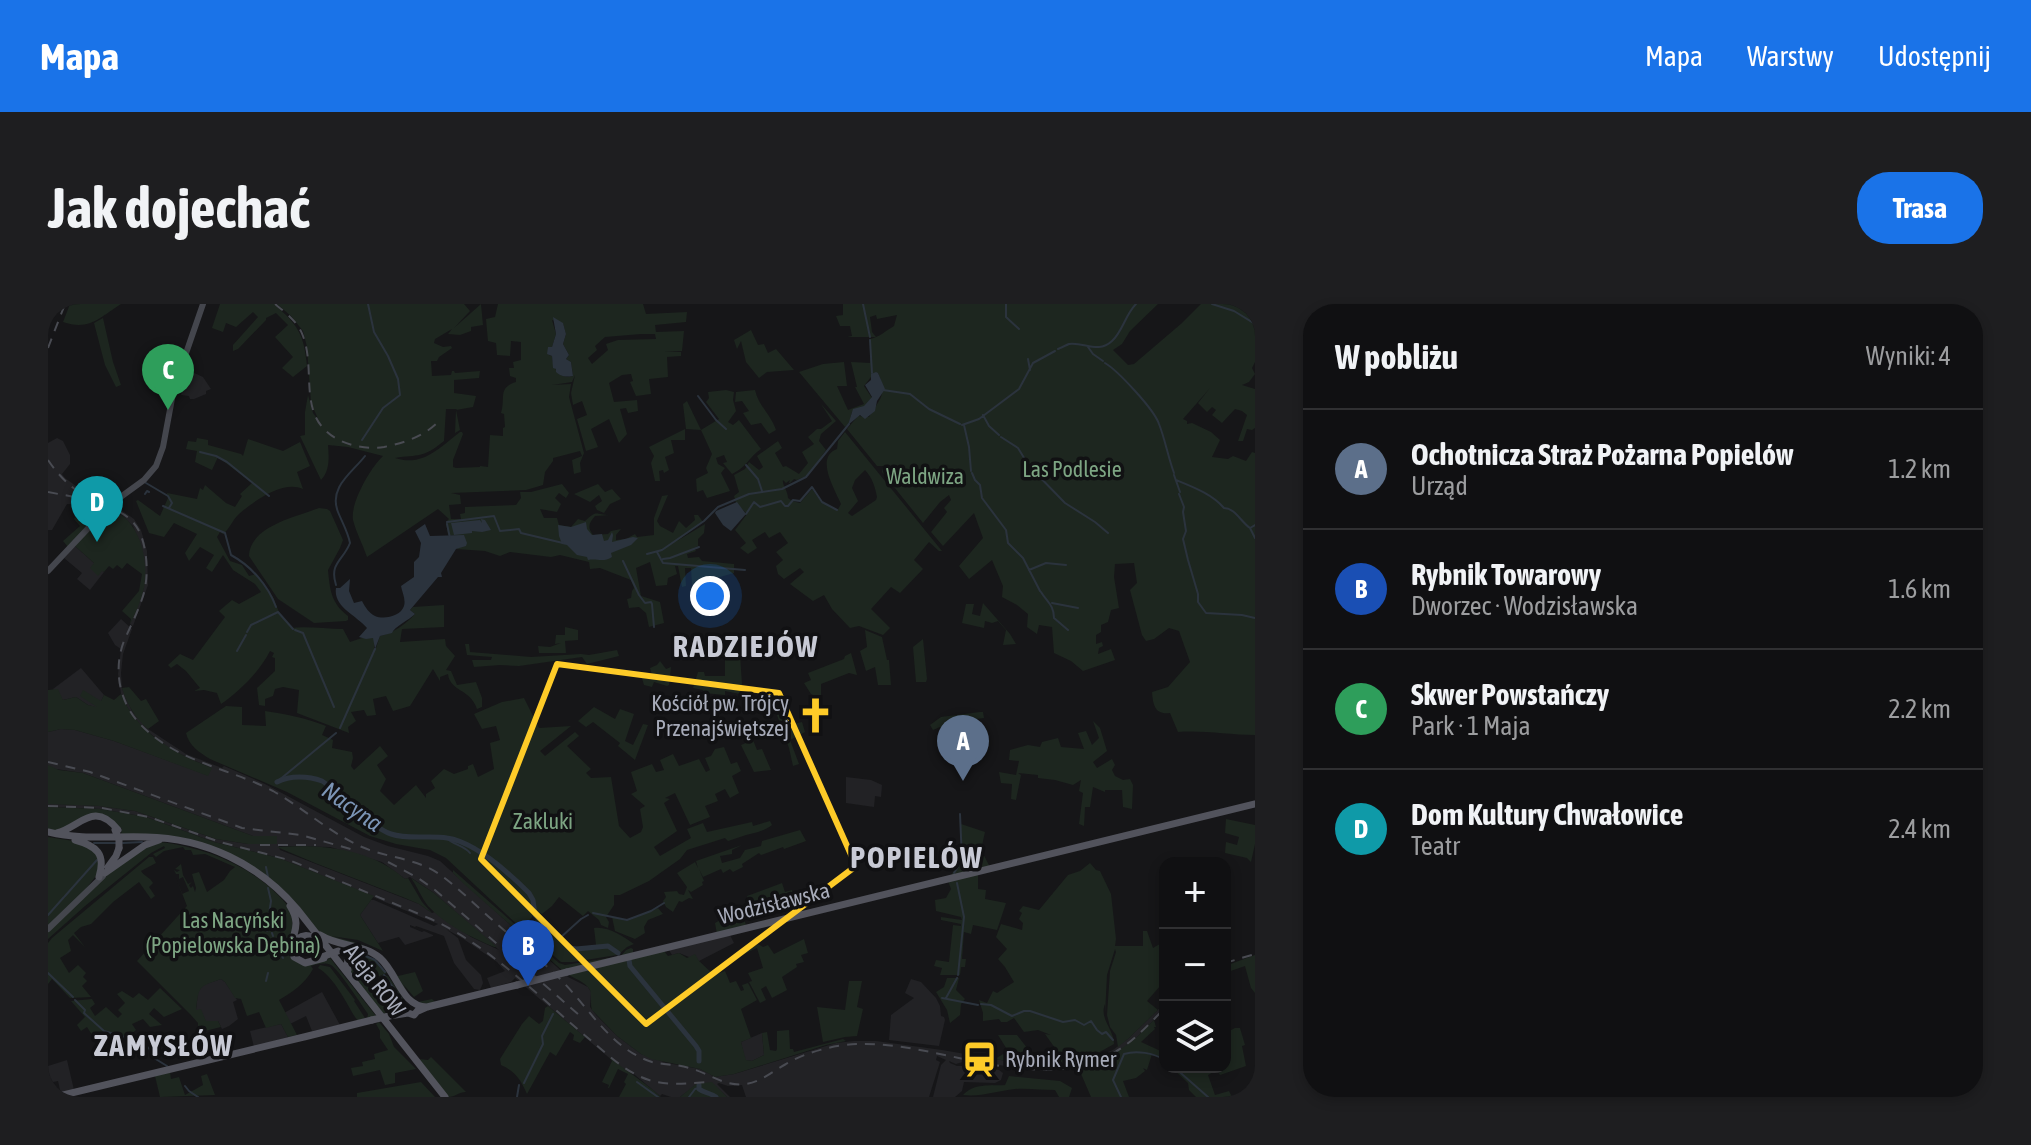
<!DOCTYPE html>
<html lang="pl">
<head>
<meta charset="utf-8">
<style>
  body { margin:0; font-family:"Asap Condensed",sans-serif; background:#1e1e20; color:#f1f3f6 }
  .controls { position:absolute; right:24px; bottom:24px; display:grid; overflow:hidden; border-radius:16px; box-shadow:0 4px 12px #0003 }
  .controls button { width:72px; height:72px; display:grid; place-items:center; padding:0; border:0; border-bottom:2px solid #303032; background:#101012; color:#f1f3f6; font:40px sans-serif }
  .you { position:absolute; left:662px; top:292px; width:28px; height:28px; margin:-20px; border:6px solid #fff; border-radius:50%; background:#1a73e8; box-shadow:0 0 0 12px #1a73e833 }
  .badge { display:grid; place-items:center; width:52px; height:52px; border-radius:50%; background:#1a73e8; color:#fff; font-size:26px; font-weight:700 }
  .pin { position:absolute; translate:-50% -66px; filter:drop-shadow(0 2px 4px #0008) }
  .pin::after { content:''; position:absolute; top:42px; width:28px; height:24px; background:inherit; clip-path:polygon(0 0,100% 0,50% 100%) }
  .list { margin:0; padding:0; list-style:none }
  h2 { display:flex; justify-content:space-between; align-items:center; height:104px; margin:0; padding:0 32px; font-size:34px }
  h2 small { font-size:26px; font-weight:400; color:#9c9d9f }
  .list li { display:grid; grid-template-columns:52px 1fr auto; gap:24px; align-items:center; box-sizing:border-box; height:120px; padding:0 32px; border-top:2px solid #303032 }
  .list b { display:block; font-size:30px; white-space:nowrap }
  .list p { margin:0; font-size:26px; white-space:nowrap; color:#9c9d9f }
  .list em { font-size:26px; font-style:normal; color:#9c9d9f }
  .icon { flex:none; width:44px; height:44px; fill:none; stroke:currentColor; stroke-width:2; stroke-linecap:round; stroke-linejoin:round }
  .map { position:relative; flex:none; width:1207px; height:793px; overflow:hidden; border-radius:32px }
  header { display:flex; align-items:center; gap:48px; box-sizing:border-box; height:112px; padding:0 40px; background:#1a73e8; color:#fff }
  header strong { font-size:38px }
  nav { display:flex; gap:44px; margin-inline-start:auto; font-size:28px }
  .intro { display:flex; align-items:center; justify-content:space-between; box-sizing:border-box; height:192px; padding:0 48px }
  h1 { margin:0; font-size:56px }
  .button { padding:20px 36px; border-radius:32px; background:#1a73e8; color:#fff; font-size:28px; font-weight:700 }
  main { display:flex; gap:48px; padding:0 48px }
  aside { flex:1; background:#101012; border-radius:32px; box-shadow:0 4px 12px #0003 }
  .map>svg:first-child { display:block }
  .built { fill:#222225; fill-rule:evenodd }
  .green { fill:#1d261f; fill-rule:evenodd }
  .water { fill:#2b333d }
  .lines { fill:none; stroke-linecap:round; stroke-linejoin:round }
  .stream { stroke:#2b333d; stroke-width:2 }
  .river { stroke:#2b333d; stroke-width:5 }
  .secondary { stroke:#44464d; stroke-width:6 }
  .primary { stroke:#52535c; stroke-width:7 }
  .rail { stroke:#494b52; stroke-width:2; stroke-dasharray:10 8; stroke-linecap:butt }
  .primary-bridge { stroke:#52535c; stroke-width:7 }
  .marked { fill:none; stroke:#fecb28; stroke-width:6; stroke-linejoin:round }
  .labels { text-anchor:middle; stroke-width:7; stroke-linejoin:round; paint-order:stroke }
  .park-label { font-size:22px; fill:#7da583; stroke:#111113 }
  .poi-label { font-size:22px; fill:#a7abb9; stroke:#111113; text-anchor:end }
  .street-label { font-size:22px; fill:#a7abb9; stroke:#111113 }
  .water-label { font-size:24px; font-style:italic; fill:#7c95b6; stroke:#111113 }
  .district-label { font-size:30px; font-weight:bold; letter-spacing:2px; fill:#c8cad5; stroke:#111113 }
</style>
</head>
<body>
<header>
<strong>Mapa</strong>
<nav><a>Mapa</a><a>Warstwy</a><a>Udostępnij</a></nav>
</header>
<div class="intro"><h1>Jak dojechać</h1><a class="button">Trasa</a></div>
<main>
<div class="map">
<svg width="1207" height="793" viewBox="0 0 1207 793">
  <rect width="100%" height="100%" fill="#161618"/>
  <!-- built -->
  <path class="built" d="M142,67L155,73L163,85L158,87V90L146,95H142L141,92L133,91Z
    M9,134L15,137L22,151V160L14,170L17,174L43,193L59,198L56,202L40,199L37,201L19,200L4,226H0V139Z
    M66,201L86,215L93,226L99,247L100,281L85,322L82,320L95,287L97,273L96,261L92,239L85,222L71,209L63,205Z
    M27,242L56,268L42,286L29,275L34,269L16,254Z
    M73,315L84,325L75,350L73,369L74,384L84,407L100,425L138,450L174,464L176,462L217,480L316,533L340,542L380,552L392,557L520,673L540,683L543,688L542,703L549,712L569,732L593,750L619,759L652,765L662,770L666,773L686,770L788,739L806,737H828L894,746L987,762H1012L1038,757L1065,746L1081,734L1117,699V705L1087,735L1072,747L1052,756L1030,764L999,767L918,757L908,760L901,757L902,759L909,762H918L921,760L951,766L955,769L953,776L947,779L916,778L914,787L907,793H885L893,761L898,756L889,752L888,756L892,758L881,793H698L694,781L680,782L671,779L669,780L682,793H679L664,779L648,781L632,793H623L614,790L612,792L587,771L572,763L467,674L463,678L443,684L439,674L457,667L449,658L414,634L398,625L410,634L418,656L433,671L435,679L432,686L426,685L406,659L396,632L368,622L367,623L362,621V623L374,628L376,627L385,631V632L357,641L351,633L330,639L312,611L323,596H326L386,622L390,620L231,554L166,538L98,513L52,505L0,503V500H9L52,502L87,507L168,535L200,540H229L223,533L205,532L35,469L8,465L0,486V428L13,425L27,426L66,437L159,471L163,464L132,450L117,442L92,421L79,403L73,390L70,370L73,345L67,341L60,329ZM231,542L282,543L334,558L357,575L362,573L386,589L451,646L423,633L387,608L384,609L371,600L232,546Z
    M33,364L56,391L50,404L40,401L28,393L15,396L5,385Z
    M798,473L823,476L834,481L833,493L827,492L826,503L798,499Z
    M682,631L686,639L651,657L631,649L624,651L621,646Z
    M173,675L177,678L189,696L185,698L190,715L181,722L174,725L170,717H156L148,706L150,688L155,681Z
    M863,675L873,678L888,694L892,702L893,712L896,713L897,716L891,742L841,736L843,711L866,694L857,689Z
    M274,688L292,721L264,727L258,712L242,720L236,709Z
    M233,720L240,733L206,743L202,727Z
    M714,729L716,751L704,757L697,756L693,738Z
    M19,756L26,786L13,790L10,777L0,779V762Z"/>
  <!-- green -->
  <path class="green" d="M22,0H73C51,14 41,27 15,18Z
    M172,0H226C250,21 256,30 259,62L245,73L234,64L245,53L227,33L240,21L228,9L218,14V16L190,45L185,47V41L210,13L205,8L188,23L178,19L175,28L164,24Z
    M229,0H416L422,7L406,24L433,0L435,21L423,23V27L412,31L400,30L404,25L387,35L386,39L395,43L403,42L404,44L391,53L389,57H383L384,72L403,71L404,67H406L407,69L432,67L431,74L406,76V89L428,92L425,103L408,106L412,126L407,129L408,106L409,105H398L396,137C374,155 371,150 347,154C375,163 391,144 412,128H414L415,130L405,156V163L408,164L432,163V162L440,163L442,131L455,132V124L457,123L456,110L453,109C458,94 449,84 468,78V74L462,72L461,64H466L465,58L473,56V38L463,37L462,52L449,51L448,39L440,37L438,15L447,13L450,0H595L598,10L639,8L638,18L607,21L608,28L636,27L634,47H616L633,48V52L619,53L620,73L601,75L603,90L588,92L582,78L585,77L583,70L574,71L561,79L566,98L589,96L590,107L580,109L578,104L572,105L579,130L571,139L561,115L543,125L550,143L538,147L529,115L539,111L534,97L525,101L523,89L527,71L524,78L504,81L523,80L521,93L536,149L532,159L533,168L526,170L524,156L534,152L532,147L505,154V157L497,168L495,181L478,186L403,189L412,191L413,200L401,201L403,215H413L412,210L417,209V203L468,201L473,194L472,188H483L514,180L521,189L518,194L511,189L507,194L513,200L509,208L492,205L496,214H509L511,221L523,223L530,215L537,217C550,205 547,211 562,211L547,212C541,219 539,223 545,231L560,230L563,227L573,225L568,231V236L578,235L587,230L589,233L606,231V214L614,192L620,191L609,217L612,222L625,229L631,217L638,224L647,216L646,211H650L655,218L629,237L657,220L656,229L650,235V242L646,244L648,247L639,250L640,254L651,253L654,257L686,260V269L644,281L643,264H637L638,282L634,283L630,262H627L629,270L620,274L619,281L608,282L602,258L588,264L593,292L612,298L616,319L601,323L598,309L591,303L581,304L579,295L583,294L584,287L586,284L583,276L552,264L542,265L541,258L512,251L503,253L462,248L452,252L437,247L408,245L418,241L410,232L400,231L398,218L401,215L390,205L319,253C315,241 308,228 305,216C302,199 323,163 335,152L300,143L280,141C281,153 282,167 273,176L252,132L257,131V108L260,91L265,109L271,117L263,99L259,43L255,27L243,12ZM504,16L515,20L518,30L515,40L521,51L518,55L523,58L525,72C511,76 505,64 504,52L501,51L500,43H504L508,30ZM593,30H607L608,35L570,36L558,40L560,46L544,60L540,54L549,46L547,42L557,33Z
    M795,0H1110L1082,27L1074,40L1065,46L1080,61L1086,60L1134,19L1153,0H1207V58L1204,64L1207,70L1201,78L1194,81L1207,85V124L1204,126L1199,125L1195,137H1190L1199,111L1194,107L1187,105L1174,119L1164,111L1168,106L1164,103L1159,108L1150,99L1162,84L1135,115L1139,117V120L1144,119L1163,128L1172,136L1164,153L1180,155L1185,152L1198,157L1204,148L1207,149V431C1181,431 1155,426 1130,428L1122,409C1107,411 1105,401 1104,388L1120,383L1142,358L1131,327L1121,324L1106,335L1098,337L1094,331L1082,286L1089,279L1086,259L1067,260L1066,273L1071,304L1063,306L1060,318L1053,321V328L1048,331V340L1054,338L1055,342L1051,344L1050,350L1063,345L1067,356L1035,367L1023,357L1006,349L1004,323L991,321L989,330L979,323L980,310L969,301L954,293L955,282L944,256L921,275L911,262L935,234L926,209L895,242L883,228L899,208L896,204L903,196L901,191L892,198L875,219L834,168L835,162H829L799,125L810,112L821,113C833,93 839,91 830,69H826L816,82L824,94L816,103L804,108L801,119L797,123L751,68L775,60L796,58L799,82H789L800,106L816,100L807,83H809L803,58L822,59V35C830,34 839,26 846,22L849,11L829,15L828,11L822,13L824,28L828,33H799L804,32L802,22H792L788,12L795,11Z
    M55,14L65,58L73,81L68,83L57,61L46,19Z
    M703,26L710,41L716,40L720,49L728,45L746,66L719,68L711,74L698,58L693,37L689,45L686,36Z
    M678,86L686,88L685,96L688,107L680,118L685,121L691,116L713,145C700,154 700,162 684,170L675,159L679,158L676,151L668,154L670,160L677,164L673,169L682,187L659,194L655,186L649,188L648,175L660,169L658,164L664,150L653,126L638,125L635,100L639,97L653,126L671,115L658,98L661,94L660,88Z
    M707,86C710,101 723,111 728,126L721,130L713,119L703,121L695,109L701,107L694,97L687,98L688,88Z
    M773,100L788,117L773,130L771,137L778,146L760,171L749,176L746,175L742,179H741L742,176L738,179L735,176C734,181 740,187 740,194L744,197L752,199L764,185L774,199H777L789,207L793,200C786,184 767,153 789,145L790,137L797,128L894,247H891L881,238L866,256L875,265L852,289L843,283L823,305L842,324L835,331L811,322L802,324L784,305L776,291L765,297L742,280L756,268L752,264L736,275L730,270L728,262L735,256L728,248L740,239L732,228L721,234L717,228L704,236L709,244L700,250L692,244L698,239L687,226L699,210L688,199L686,192L691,188L686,171L697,165L701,158L711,166L715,163L709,152L730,137L734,144L727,149L735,163L738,162L751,170L760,159L754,148L766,140L760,133L769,125H773L784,117ZM817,166C825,175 827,183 829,193L828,196L804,212L800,209L810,197L804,184L807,176Z
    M637,125V136H623L626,149L617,153L621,166L616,169L615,166L611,167L612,177H607L603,159L606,152L601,143Z
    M149,134L160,136V141L193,150L195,152L200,135L235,147L252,138L262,162L249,168L255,185C235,176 206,197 191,210C184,216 182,225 175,230L172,228L169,233L182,257L194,261L201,272L208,270L225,293L231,308L243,324C259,322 278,325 295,325L302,338L314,334H326V344H328L332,332C344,330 359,319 367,310L362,306L365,303L396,301V323L354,325L352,338L397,335L398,342L407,352L398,366L403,367L409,381L428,378L434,394V403L429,405C422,384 402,388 400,370L392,373V377L385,365L362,402L345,407L338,392L325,395L328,411L319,412L316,406L303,408L308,417L300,423L301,429L249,409L251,386L235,383L227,385L225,392L217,395V402L211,401L209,384L227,367V354L224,353L226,349L222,347C212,367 191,388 173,400L169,389L156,386L146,387L152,384L138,367L129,360L123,364L120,361L132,350L145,356L177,313L171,307L184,296L191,300L213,288L207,280L185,266L175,251L164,268L158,264L166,251L152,243L141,257L137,249L149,230L126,219L116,233L101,229L88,197L90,196L112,212L120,194L119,189L149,195L152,184L155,186L157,181L178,199L187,203L194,192L192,190L204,179L170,153L164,166L147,158L149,147L138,145L140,137L148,138Z
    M550,180L557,188L564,185L573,195L562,200L556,209L549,206L547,202L554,197L551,191L542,198L526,190Z
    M43,201L56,204L20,243L15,237L32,222L26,215L27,213L31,215Z
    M271,204L279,205L282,207L295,236L292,244L280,266C282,286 283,299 300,312V316L298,317L266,319L230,295L201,252C202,222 248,213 271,204Z
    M60,205C92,213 101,255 96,284C93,297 88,308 82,320L83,315L74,307L91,287L94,270L79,259L74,265L69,261L65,265L61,262L56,268L54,267L50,272L42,264L46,259L27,242Z
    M935,299L962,330L968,340L955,341L958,326L950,317L944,319L937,317L936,324L914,319L918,300H926L924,310L932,312Z
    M517,323L530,326V336L517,337L518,349H491L490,342L502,343L513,339L507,340L508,331H517Z
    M817,326L834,333L839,356H841L843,381H830L827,363L818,367L812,347L819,343Z
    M875,335L879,375L878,378H868L865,343Z
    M417,340H421L422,348L483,353L533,350L541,351L569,346L571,352L539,360L534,353L471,362L452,361L426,363L424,356H443L444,353L419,351Z
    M803,349L809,371L801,369L773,380V395L763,390L756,379L763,376L760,369L796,355L797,352Z
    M692,351L694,380L692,390L677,387V391L656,389L655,386L645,384L650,368H656L657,372H677V352Z
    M612,357L618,365L623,363L621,381L619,382L606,378L604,383L596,381L593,371L601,370L604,371L602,364L609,361Z
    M81,383L93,397L98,395L111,417L100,425C87,414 79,400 74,384Z
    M10,385L15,396L28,393L40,401L49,403L32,392L35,386L53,397L56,391L66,396L73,390C89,429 126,449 164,464L160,472L66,437L27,426L13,425L0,428V386Z
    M476,394L491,424L523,422L492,447L497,452L527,428L531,432L519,442L543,465L538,469L543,474L563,473L571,522L582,534L593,528L595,523L592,505L597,502L583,490L589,487L583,468L604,460L608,468L616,466L612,456L625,450L631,462L651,455L658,468L662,466L657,454L663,452L667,445L676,443L683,460L689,458L693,467L684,472L691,489L682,494L677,485L667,490L670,497L657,502L662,513L642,521L627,489L617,494L622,495L616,499L629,527L606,543L612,552L643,534L639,525L655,519L659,528L704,518L705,522L722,517L724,521C714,529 703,529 692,533C688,534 684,536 680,537L677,534L639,546L632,555L601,577L572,591H566V601L558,613L561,618L560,624L553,621L551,616L540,607L535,612L511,593L504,602L494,610L489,607L474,625L398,554L382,546L348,540L322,532L239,488L162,455C151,448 141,442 138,429L178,402L194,403V421L218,422L217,407C238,410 258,414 278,422L274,431L285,436L284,444L304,448L305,454L303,462L306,466L332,442L340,452L329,461L338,475L332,487L346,501L368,481L378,494V490L387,484L383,477L396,465L406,470L420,465V462L425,460L430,473L446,465L442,439L452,436L448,422L434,425L426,410L454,398Z
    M546,403L567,415L572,405L586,410L577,437L585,441L595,420L600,421L587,456L570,442L572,439L545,418L538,423L530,417Z
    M932,408H935L936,414L914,417L912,413L901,416L902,437L900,439L892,423L885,426L882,421L893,413Z
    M736,409L741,421L754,418L757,428L742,436L751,460L745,462L741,444L729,411Z
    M1045,417L1052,424L1059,447L1045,458L1049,464L1064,455L1067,461L1064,466L1067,472L1075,476L1082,475L1085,481L1084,505L1075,503L1074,486H1057V488L1045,483L1042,503H1037L1036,522L1031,520L1035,489L1031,487L1033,476L1025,481L1007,476L990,474V471L970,469L973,471L968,496L963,495L964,480L953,479L951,468L968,471L971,457L961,456L962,446L980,441L992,443L994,438L1010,434L1013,443L1036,445L1030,429L1038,427L1044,441L1051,434Z
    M705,436L709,446L714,445L723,466L706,468L693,441Z
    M0,461L11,466L35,469L205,532H229V540H200L168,535L87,507L51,502L0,500Z
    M0,503L52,505L98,513L166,538L231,554L326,592L312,611L335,647L310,636L283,632C318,641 328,641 350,672L367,668L375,687L366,693L355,680L362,692L370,698L384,695L387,698L379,700L363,697L332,653L280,635L267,624L224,578L155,540L73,531L74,524L70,526L49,512L16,526H0Z
    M1178,515L1207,521V540L1203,558L1199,554L1177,549L1178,538L1189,541L1191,533L1177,529Z
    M913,520L937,528L933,546L942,563L902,573L913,555Z
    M752,526L758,537L736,545L735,543L713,551L711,549L694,560L695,563L685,568L682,565L675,569L673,565L655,573L651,565L656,577L654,578L655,581L643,588L640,586L645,595L641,594L634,598L631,597L625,608L618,603L615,597L618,593L616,588L629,587L631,590L636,591L639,583L629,569L647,558L650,564L648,557L694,541L684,546V550L672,552L674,559L692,554L697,546L713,542L714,537Z
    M0,533L32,538L50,550L51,568L37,586L0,623Z
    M112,538C163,544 213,566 244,607L246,655L278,657L282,654L328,712L319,715L320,710C313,700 291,666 283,661C277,658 269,660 263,662L265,665C257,680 244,688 231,696L249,731L240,733L233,720L218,724L211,708L199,712L193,695L187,694L177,678L173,675C150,683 151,682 148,706L153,705L158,717H170L173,723L157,727L152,722H150V719L142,710L89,657L139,602L128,574L134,590L141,587L135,573L131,575V570H128L126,566L129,568L132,566L127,565L133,560L135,571L140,580L144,578L141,581L142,583L143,584L145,582L147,588L148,584L144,570L151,568L159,588L176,576L182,567L187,563L157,550L145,551L143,546H137L135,543L116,547L108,553L105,550L117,544L116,542L103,549L37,602L0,635V628C33,596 67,551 112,538Z
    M229,543C274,540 322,544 357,575L360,574L374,598L384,609L371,600L357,594L267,559Z
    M101,553H105L108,559L93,567C96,572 102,573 105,579L101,583L107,592L103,595L91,578L65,598L43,620L33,623L26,629L37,643L25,631L20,636L23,647L12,654L21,669L30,661L38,669L35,673L39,677L34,682L43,693L22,694L4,675L0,680V639L4,634Z
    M1042,559L1048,566L1052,567L1063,590L1068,635L1067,642H1095V627H1099L1105,644L1115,638L1117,641V691L1113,681L1099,697L1110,706L1081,734L1070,743L1068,731L1062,723L1059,711L1062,667L1068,648L1067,645L1059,671L1057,710V700C1051,715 1066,725 1066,740L1041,754L1030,755L1033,758C1003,765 977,760 947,755L960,747L950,731H969L990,758L998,755L995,751L1007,744L997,730L1003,731L990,726L976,728L966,714L959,718H953L951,715L935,717V709L931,696L939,699L945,687L949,689L966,678L957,663L950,655L959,645L948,633L953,620L974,626L975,619L971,615L974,609L971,607L975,602L991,606L1020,571L1032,567Z
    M405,566L511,659L517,661L573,652L578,646L583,644L585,645V649L515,667L417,581L405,569Z
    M930,570V585L938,586L937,595L958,599L949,626L925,621L923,630L916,628L914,655H918L917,663H913L912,671H892L894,664L886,662L888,656L901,658L905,621L913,622V620L893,616V613L914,616L913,613L888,607L887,596L898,594L903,585L900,577Z
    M363,574L386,589L449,643H446C423,633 397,621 380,602C373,593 369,582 363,574Z
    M734,579L737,588L744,586L746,593L696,613L698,622L669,630L667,619L702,599L699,592Z
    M610,604L615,610L600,616L596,623L597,629L587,635L567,627L564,613L579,617Z
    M489,614L523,644L548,641L546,624C560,622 575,632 586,640L579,643L571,650L564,644L569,651L525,658H513L480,630L478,626Z
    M756,635L760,649L753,651L756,658L748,660L749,663L734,673L739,686L724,694L718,682L713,685L718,696L712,699L701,678L704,677L700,669L715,664L709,644L694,651L693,648L710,640L715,643L720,641L726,650Z
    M616,647L620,652L631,649L639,654L647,650L651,657L666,671L677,667L682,679L688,677L693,687L696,686L694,681L700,679L709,696L693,705L703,734L693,738L698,756L704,757L716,751L714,729L719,728L722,746L728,747L729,745V727L741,726L742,745H745L746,748L795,735L798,737L778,741L686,770L667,773L652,765L603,755L593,750L569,732L544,706C542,700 544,691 542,686C538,678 525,674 519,670Z
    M310,649L327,655L339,669L321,676L315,673L316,669L319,666L313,655L305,660L307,666L344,708H338L335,710L304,672L300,659Z
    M1207,651V689L1203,684L1197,662L1177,669V662Z
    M272,661L282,663L307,696L306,697L317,714L310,717L307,713C297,697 286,673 270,664Z
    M335,671L340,672L357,697L356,704L346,707L325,683L326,678Z
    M899,674H911L908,686L917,695L913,700L912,711L902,719L899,706L888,688L896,683Z
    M801,677H814L809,703L815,705L809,732L797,733L775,738L769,703L797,706Z
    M112,684L134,705L116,713L106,704L101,710L114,721L102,723L95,715L84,720L88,726L78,734L60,733L49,739L39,723L33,727L29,721L37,713L23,697L44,695L47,700L42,704L47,712L58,703L70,714L74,710L70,706L77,699L69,690L74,687L85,694L91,689L100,696Z
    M500,702L537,733L532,739L525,736L526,731L522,728L508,752L502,748L479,790C473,776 467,767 453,761L452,755L474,720L481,712L491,720L495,717L497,704Z
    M1106,716L1108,723H1106L1107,725L1093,738L1117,749V756L1104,750L1099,766L1095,764L1097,767L1088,774L1075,777L1081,793H1043L1031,765L1062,753L1087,735Z
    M331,718L341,730L346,743L368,765L347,769V779L337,781L332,766L305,772L303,764L315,762L314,758L327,755L326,750L340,746L332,734V727L328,720Z
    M1187,724H1192L1197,741L1194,742L1198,762L1175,770L1172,771L1169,766L1160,771L1167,791L1181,787L1184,793H1148L1141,786L1140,779L1123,763H1177V729Z
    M383,753L418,788C411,788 407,793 400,793L371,755L380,756Z
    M561,753C578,767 597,778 613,793H571L578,780L576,778L580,770L570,765L561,784H560L561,781L554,778L564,757Z
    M122,768L123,775L131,773L137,791L155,781L153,772L159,770L167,791L112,793L107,772Z
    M961,772L1012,777L1024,784L1021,793H1011L1007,786C994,786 980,784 967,785C949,787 933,793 915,791C926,779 941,782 957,781Z
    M373,778L387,793H309V789Z
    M664,778L679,793H632L648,780Z"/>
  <!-- water -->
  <path class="water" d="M505,13L515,19L518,30L515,40L521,51L518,55L523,58L525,72C517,73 514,73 508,68V65L505,64L504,52L499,50L500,43H504L508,30Z
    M828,68L830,69L837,85L829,97L827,107L817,115L812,111L800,121L805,105L816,102L824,93L817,81L823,76V70Z
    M689,198L698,210L683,227L675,221L667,209L668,207Z
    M433,215L437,216L443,226L434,228L424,227V229L406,231L403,219L432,216L434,219Z
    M538,218L539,225L544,231L554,230L556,237L560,236L564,228L565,231L564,238L585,233L590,234L583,241L563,249L564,253C555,259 549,254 540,256L539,253L529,251L519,241L514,240L511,232L510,221L523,223Z
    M377,220L382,232L416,231L419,239L418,242L408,245L393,269L394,273H390L362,306L367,310C361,316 346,323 344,329L332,332L327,345L325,334L318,335L311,333L319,324C308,311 285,303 288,284H292L302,275L301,287L306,299L314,297C317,303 321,309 327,312C336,316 353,312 356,302C358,295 354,288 353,282L366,273V258L371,253L373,239L367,227Z"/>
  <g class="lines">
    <!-- stream -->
    <path class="stream" d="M815,0L822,33
      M958,0V13L971,25
      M1164,0L1186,7L1207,20
      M822,36L824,69
      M1040,43L1045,50L1055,57
      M1010,45C1012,44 1019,41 1021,40C1037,38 1050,50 1064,37C1075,27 1077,11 1088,0
      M980,55L982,66
      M1057,59C1069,66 1106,105 1111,120C1117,135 1120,153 1126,169
      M835,86L862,90L881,105L912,120
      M650,92L668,116L678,125
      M935,111L941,122L951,131
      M914,121L931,115L971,85L985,59L1007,47
      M916,121L921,143L923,167
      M953,133L970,144L981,162L1017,199L1047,218L1060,229
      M314,136L335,104L352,91L350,75L340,52L326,28L320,0
      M152,148L168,152L179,158L221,192
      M698,161L710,175L714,187
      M924,169L927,176L932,181L934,194L958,226L960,239L975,254L992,287
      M1126,171L1132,188
      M1128,176C1145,183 1164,190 1176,204C1187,204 1193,218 1202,224L1207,221
      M98,179L120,192L124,199L121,204
      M97,190L99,187L101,188
      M1131,190L1136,203L1135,208L1138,227L1135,235L1140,256L1150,290V298L1158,309L1194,311L1207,314
      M115,202L177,229L183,251C203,262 220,281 228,303
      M698,210L706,198L712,203L733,197L737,202H740L745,196L752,197L764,183L774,198L789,206
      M399,218L446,212L452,227L471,225L473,229L515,239
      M399,220L402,234
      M1202,224L1207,234
      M609,248L615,259L697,266
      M599,250L614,246L656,217L670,203L701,190L734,185L758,173L801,120
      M615,255L622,254L651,243
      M575,257L591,291L597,299L603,298L604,300L606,323
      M981,266L998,259L1018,261
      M288,281C281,259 295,257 302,239C300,228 294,218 290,208C280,183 305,168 317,152
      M993,288C999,298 1006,301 1006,314L1020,326
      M1004,299L1030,304
      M247,326L255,329L286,403
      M199,328L203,321L230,308L245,325
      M189,347L198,331
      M292,424L327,345
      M230,477L288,429
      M399,534C405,541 416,541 422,549
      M46,539H69
      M75,539L94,538
      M218,563L220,573
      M906,569L914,556L912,510
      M909,579L916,613L910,671
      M220,584L223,597L221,610
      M17,592L49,556
      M545,609L579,616L603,607L616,599
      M0,611L16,593
      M218,617L219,612
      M216,622L217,624
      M219,627V626
      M224,629L225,632
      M512,634L533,615L540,611
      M228,635C232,641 230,647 235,654
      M220,637V636
      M219,639V640
      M219,643V642
      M313,650L327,656L337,668
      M0,669L25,693
      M336,671L353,694
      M218,677L220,669
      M894,694L930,701
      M898,694L909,674
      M27,696L37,706L36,709L56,727L80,734
      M933,700L943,701L964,712L976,707H982L1015,718L1027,716L1036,721L1043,717L1049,726L1054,730L1058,728L1065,736
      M83,735L101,744L106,754L119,762
      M1126,763L1160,793
      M589,778L610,793
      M476,779L495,740L494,732L505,710
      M137,782L141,787L150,793
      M469,793L471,781
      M641,793L647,785L651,784
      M1073,793L1065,776L1076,750C1089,746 1105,749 1117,756"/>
    <!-- river -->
    <path class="river" d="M229,478C242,471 261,472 274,477C293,489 324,524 343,530C361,536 381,531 399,534C427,538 462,570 481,589L485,596L487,611L522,644L528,645L560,642L570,649
      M581,656L582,662L648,742L651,747V757
      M651,781V785C656,789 663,789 668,793"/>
    <!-- secondary -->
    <path class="secondary" d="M0,267L63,200L96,176L108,162L115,143L126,84L155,0
      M0,625L55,572"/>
    <!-- primary -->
    <path class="primary" d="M0,528C32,536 65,532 98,533C157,534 211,560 249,605L397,793
      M9,529C32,523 46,496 70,526
      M27,536C49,542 58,550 51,573
      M60,563L68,552L71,544
      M57,569L97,541L111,536
      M242,602C257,626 238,632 246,653L257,659L276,654
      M272,631C291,643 316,640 332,654C350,670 353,702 379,703
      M246,641C251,629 262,629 270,638
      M300,666C297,656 302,651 311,647
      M519,668L1207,500
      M370,707L379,703L469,681
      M341,712L360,709L366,711L371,705
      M256,733L324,716
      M7,793L260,732"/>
    <!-- rail -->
    <path class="rail" d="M227,0C238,9 250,18 255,32C269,69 247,115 293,137C306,143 322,145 336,143C356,139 377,132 391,117
      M0,44L17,0
      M0,156C10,171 23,184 38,193C58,205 81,205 92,229C100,248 101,276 94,295C89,310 82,323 76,337C65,365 71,398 92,420C128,458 181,464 225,487C255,504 282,529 314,543C339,554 368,554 391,570C411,584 429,603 448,619C470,639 495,657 516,679C542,706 565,746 604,758C616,761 629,760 641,764C661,769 676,783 698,780C713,778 725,767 738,760C758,748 786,741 809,740C893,737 988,793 1067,748C1086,737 1101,720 1117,704
      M0,188L37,195
      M0,458L42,468L194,524L253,531L306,546
      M0,502L54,504L101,513L172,538L241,556L383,615C443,643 490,692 540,734C558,749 578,769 601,776C619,782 643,779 662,778
      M212,541H268
      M340,558L370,574L387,586L530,710
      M1177,659L1207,650"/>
    <!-- primary-bridge -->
    <path class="primary-bridge" d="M67,526L71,536V544
      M274,653L290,647
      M469,681L519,668
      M324,716L341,712"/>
  </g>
  <!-- marked area -->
  <path class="marked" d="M509,360L731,389L808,562L598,720L433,555Z"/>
  <!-- icons -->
  <defs>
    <symbol id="church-bare" viewBox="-9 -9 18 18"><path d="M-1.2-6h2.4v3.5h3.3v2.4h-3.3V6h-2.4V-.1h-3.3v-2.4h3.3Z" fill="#fecb28" stroke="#111113" stroke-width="2.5" paint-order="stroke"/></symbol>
    <symbol id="station-bare" viewBox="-9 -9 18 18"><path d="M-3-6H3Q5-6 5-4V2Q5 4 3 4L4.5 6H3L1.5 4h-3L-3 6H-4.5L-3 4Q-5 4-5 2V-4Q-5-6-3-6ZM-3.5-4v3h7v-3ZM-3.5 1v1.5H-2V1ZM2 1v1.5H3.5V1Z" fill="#fecb28" stroke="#111113" stroke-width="2.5" paint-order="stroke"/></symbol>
  </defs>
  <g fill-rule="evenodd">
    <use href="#church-bare" x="742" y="386" width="51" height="51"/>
    <use href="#station-bare" x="906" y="730" width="51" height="51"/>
  </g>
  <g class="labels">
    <!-- park labels -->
    <g class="park-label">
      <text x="1024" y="173">Las Podlesie</text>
      <text x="877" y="180">Waldwiza</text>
      <text x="495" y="525">Zakluki</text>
      <text x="185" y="624">Las Nacyński<tspan x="185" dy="25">(Popielowska Dębina)</tspan></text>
    </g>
    <!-- poi labels -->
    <g class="poi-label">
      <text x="741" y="407">Kościół pw. Trójcy<tspan x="741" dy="25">Przenajświętszej</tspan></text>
      <text x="957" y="763" text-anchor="start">Rybnik Rymer</text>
    </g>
    <!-- street labels -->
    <g class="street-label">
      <text transform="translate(726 599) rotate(-14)" y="8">Wodzisławska</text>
      <text transform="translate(327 676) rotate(52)" y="8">Aleja ROW</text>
    </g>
    <!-- water labels -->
    <g class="water-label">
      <text transform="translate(304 503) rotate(35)" y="8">Nacyna</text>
    </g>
    <!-- district labels -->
    <g class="district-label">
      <text x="698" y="353">RADZIEJÓW</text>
      <text x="869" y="564">POPIELÓW</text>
      <text x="116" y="752">ZAMYSŁÓW</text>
    </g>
  </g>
</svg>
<div class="controls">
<button>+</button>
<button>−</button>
<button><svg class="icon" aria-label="layers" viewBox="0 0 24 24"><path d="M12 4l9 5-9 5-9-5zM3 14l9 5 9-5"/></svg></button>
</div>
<div class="you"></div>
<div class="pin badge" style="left:915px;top:477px;background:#5c6f8a">A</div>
<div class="pin badge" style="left:480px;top:682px;background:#1a4fb4">B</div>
<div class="pin badge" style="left:120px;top:106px;background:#2e9e5b">C</div>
<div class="pin badge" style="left:49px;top:238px;background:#0f9aa8">D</div>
</div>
<aside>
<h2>W pobliżu<small>Wyniki: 4</small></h2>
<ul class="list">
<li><span class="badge" style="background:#5c6f8a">A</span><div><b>Ochotnicza Straż Pożarna Popielów</b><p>Urząd</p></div><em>1.2 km</em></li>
<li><span class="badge" style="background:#1a4fb4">B</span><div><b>Rybnik Towarowy</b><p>Dworzec · Wodzisławska</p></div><em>1.6 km</em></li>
<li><span class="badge" style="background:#2e9e5b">C</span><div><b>Skwer Powstańczy</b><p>Park · 1 Maja</p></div><em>2.2 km</em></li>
<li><span class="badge" style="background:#0f9aa8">D</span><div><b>Dom Kultury Chwałowice</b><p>Teatr</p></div><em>2.4 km</em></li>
</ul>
</aside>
</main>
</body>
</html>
